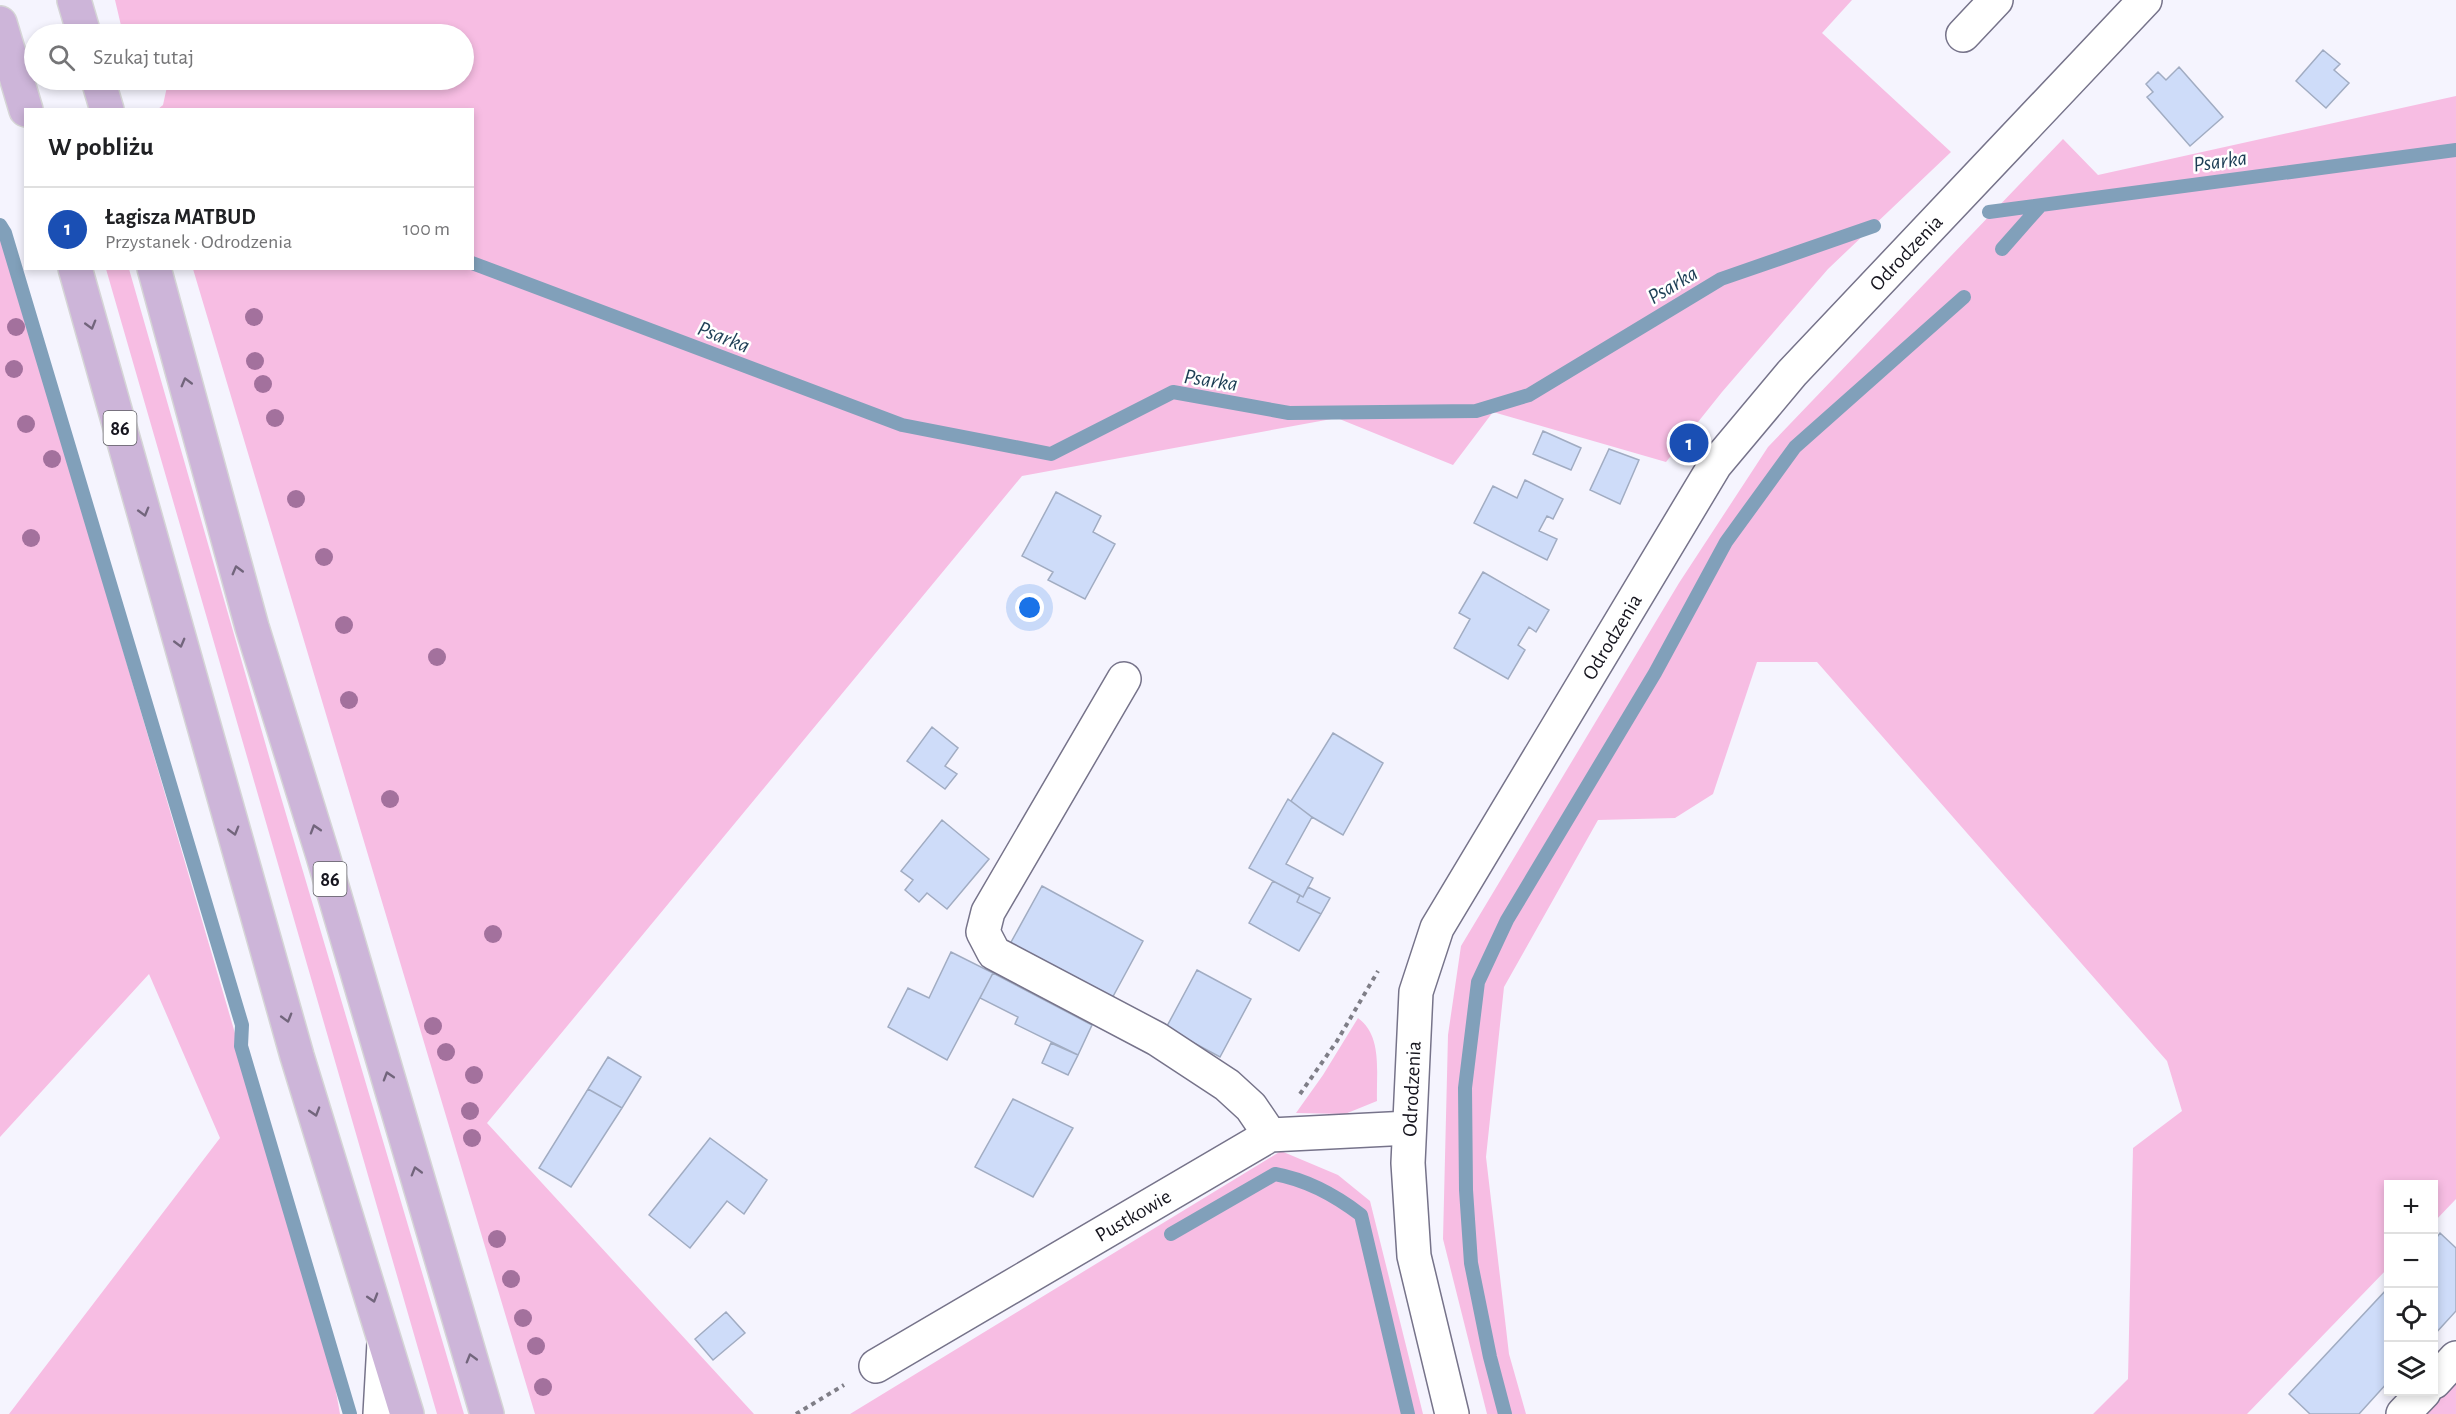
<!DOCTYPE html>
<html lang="pl">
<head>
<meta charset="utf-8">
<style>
  body { margin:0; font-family:"Alegreya Sans",sans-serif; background:#f6f6f6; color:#202124 }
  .controls { position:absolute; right:18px; bottom:18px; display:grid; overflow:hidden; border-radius:0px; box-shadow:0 3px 9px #0003 }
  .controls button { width:54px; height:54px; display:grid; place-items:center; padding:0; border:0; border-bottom:2px solid #e0e0e0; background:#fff; color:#202124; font:30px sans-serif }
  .you { position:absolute; left:1030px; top:608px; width:21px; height:21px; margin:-15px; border:4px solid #fff; border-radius:50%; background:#1a73e8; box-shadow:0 0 0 9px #1a73e833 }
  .badge { display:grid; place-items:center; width:39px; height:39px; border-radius:50%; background:#1a73e8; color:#fff; font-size:20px; font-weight:700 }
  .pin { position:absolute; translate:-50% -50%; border:3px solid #fff; box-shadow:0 2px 6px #0006 }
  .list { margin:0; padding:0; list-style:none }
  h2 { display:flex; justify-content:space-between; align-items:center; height:78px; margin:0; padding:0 24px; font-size:26px }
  h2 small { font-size:20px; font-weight:400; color:#757577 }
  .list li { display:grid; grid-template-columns:39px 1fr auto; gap:18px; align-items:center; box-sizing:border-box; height:84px; padding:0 24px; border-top:2px solid #e0e0e0 }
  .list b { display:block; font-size:22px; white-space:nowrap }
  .list p { margin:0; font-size:20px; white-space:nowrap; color:#757577 }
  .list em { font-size:20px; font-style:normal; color:#757577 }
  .icon { flex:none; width:33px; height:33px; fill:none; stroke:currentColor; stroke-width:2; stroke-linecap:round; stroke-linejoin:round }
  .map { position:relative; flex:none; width:2456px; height:1414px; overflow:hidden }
  .search { position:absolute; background:#fff; box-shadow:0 3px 9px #0003; left:24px; top:24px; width:450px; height:66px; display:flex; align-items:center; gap:15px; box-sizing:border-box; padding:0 21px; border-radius:33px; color:#757577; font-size:22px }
  .panel { position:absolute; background:#fff; box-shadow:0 3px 9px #0003; left:24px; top:108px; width:450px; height:162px; border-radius:0px }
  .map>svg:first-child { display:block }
  .green { fill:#f7bde3 }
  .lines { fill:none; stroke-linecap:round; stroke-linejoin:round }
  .stream { stroke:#81a0ba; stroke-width:14 }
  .building { fill:#cedcf9; stroke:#a1acc2; stroke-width:1.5 }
  .minor-casing { stroke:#76738a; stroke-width:36 }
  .major-casing { stroke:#d5d5d6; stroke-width:36 }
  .path { stroke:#7f7e87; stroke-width:4; stroke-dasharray:4.5 4.5; stroke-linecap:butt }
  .minor { stroke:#fff; stroke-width:33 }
  .major { stroke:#cdb5d9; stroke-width:33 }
  .tree { fill:#a3719d }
  .oneway { stroke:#72657c }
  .labels { text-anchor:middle; stroke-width:5; stroke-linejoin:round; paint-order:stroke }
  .shield { fill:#fff; stroke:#5c5b62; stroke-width:1.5 }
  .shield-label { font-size:20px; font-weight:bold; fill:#16151e }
  .street-label { font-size:21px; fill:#16151e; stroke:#fff }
  .water-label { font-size:22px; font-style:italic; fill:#1d3e55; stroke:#fff }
</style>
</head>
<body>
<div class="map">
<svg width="2456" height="1414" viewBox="0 0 2456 1414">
  <rect width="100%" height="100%" fill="#f5f4fe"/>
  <!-- green -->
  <path class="green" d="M115,0H1852L1822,33L1951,152L1828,269L1722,392L1666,462L1493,412L1453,465L1337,418L1022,476L487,1123L754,1414H535L193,269L472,268V110L158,109L163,105L168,82H133V80H464V34H123Z
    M2456,96V1199L2434,1222V1184H2388V1268L2247,1414H2093L2128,1379L2133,1148L2182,1111L2167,1061L1817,662H1757L1713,794L1675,818L1598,820L1504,987L1486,1157L1509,1354L1526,1414H1487L1443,1239L1448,1035L1461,946L1679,583L1768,447L2063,139L2098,175Z
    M0,230L330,1358L340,1414H9L220,1138L149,974L0,1137Z
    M106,269H129L275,777L464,1414H437Z
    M1358,1018C1383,1036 1376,1073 1377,1101L1345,1114L1296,1113L1323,1075Z
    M1281,1151L1338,1175L1370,1201L1423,1414H850Z
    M2456,1376V1414H2416Z"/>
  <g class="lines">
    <!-- stream -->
    <path class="stream" d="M1989,212L2456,150
      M0,225L5,233L242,1025L241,1046L350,1414
      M2002,249L2040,206
      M472,263L902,425L1051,454L1173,392L1289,413L1476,411L1529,395L1721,279L1874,226
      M1171,1234L1275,1174C1308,1180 1335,1195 1361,1215L1408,1414
      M1505,1414L1490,1357L1471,1263L1466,1190L1465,1088L1478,982L1507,920L1655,673L1726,542L1795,447L1964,297"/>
  </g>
  <!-- building -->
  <path class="building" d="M2323,50L2340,64L2334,70L2349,83L2326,108L2296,81Z
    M2179,67L2223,117L2190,146L2147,97L2153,92L2146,84L2158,72L2166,80Z
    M1543,431L1581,448L1571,470L1533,454Z
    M1609,449L1639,460L1620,504L1590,490Z
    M1525,480L1563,499L1553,519L1547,516L1539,531L1557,539L1547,560L1474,523L1493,486L1517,498Z
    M1056,492L1101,516L1093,532L1115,544L1085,599L1048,580L1053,572L1022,556Z
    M1483,572L1549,610L1536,632L1529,627L1518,645L1525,650L1508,679L1454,648L1470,619L1459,613Z
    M932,727L958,748L945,766L957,774L945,789L907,761Z
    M1333,733L1383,763L1343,835L1312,817L1291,801Z
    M1288,799L1312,817L1286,864L1313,878L1303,897L1249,868Z
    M942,820L989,859L947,909L927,893L919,902L905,890L913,880L901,871Z
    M1273,881L1300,895L1297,902L1321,914L1299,951L1249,923Z
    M1042,886L1143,941L1110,1002L1010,944Z
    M1308,887L1330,898L1321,914L1297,902L1300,895L1303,897Z
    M951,952L993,973L947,1060L888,1027L908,988L929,998Z
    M1197,970L1251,999L1220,1057L1166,1028Z
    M993,973L1092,1025L1078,1055L1015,1024L1018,1017L980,998Z
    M1051,1043L1078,1055L1068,1075L1042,1063Z
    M608,1057L641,1077L622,1108L588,1089Z
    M588,1089L622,1108L571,1187L539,1168Z
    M1013,1099L1073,1128L1033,1197L975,1167Z
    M710,1138L767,1180L744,1214L727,1201L690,1248L649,1215Z
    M2440,1233L2456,1248V1311L2434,1335V1241Z
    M2388,1288V1382L2359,1414H2310L2289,1394Z
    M726,1312L745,1333L713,1360L695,1339Z"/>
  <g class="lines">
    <defs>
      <g id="minor">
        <path d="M1963,35L1996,0"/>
        <path d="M1124,679L988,912L983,932L994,953L1157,1039L1227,1085L1251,1107L1270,1135"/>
        <path id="s1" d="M876,1366L1270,1135L1409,1128"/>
        <path d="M2434,1382L2456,1358"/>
        <path d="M380,1414L384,1343"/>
        <path id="s2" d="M1452,1414L1414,1256L1408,1163L1416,992L1437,928L1715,465L1792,373L2145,0"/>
        <path d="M2403,1414L2424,1392"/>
      </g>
      <path id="major" d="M74,0L84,34
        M0,23L26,110
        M98,80L107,110
        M75,268L297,1056L407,1414
        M154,268L252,627L323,856L487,1414"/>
    </defs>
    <!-- minor casing -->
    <use href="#minor" class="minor-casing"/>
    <!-- major casing -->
    <use href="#major" class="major-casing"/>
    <!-- path -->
    <path class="path" d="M1300,1094L1337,1041L1378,971
      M796,1414L844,1385"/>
    <!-- minor -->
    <use href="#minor" class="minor"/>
    <!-- major -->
    <use href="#major" class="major"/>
  </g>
  <!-- trees -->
  <g class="tree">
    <circle cx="254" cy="317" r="9"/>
    <circle cx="16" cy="327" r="9"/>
    <circle cx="255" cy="361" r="9"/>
    <circle cx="14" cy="369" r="9"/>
    <circle cx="263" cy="384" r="9"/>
    <circle cx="275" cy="418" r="9"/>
    <circle cx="26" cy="424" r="9"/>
    <circle cx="52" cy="459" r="9"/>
    <circle cx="296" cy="499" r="9"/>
    <circle cx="31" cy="538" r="9"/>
    <circle cx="324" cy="557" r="9"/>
    <circle cx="344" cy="625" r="9"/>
    <circle cx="437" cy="657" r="9"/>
    <circle cx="349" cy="700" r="9"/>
    <circle cx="390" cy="799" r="9"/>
    <circle cx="493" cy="934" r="9"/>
    <circle cx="433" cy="1026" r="9"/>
    <circle cx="446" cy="1052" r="9"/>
    <circle cx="474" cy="1075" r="9"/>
    <circle cx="470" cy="1111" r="9"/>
    <circle cx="472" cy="1138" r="9"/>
    <circle cx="497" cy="1239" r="9"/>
    <circle cx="511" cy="1279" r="9"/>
    <circle cx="523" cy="1318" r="9"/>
    <circle cx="536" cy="1346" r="9"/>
    <circle cx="543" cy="1387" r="9"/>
  </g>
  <!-- one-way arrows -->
  <defs><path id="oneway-chevron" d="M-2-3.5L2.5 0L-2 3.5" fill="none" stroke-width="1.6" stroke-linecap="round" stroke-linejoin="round" transform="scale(1.5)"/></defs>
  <g class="oneway">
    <use href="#oneway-chevron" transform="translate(91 325) rotate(74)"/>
    <use href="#oneway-chevron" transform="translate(186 382) rotate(-105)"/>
    <use href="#oneway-chevron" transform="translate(144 512) rotate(74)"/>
    <use href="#oneway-chevron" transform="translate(237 570) rotate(-105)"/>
    <use href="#oneway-chevron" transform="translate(180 643) rotate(75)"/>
    <use href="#oneway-chevron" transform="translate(315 829) rotate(-107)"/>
    <use href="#oneway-chevron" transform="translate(234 831) rotate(74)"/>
    <use href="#oneway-chevron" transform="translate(287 1018) rotate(74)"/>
    <use href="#oneway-chevron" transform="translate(388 1076) rotate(-107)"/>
    <use href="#oneway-chevron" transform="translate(315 1112) rotate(73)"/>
    <use href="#oneway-chevron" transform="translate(416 1171) rotate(-106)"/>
    <use href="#oneway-chevron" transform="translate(373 1298) rotate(73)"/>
    <use href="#oneway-chevron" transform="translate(471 1358) rotate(-106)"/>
  </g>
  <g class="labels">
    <!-- shield labels -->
    <g class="shield">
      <rect x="103.5" y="411" width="33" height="34" rx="4.5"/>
      <rect x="313.5" y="862" width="33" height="34" rx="4.5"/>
    </g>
    <g class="shield-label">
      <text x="120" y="435">86</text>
      <text x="330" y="886">86</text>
    </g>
    <!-- street labels -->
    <g class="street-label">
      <text dy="7" stroke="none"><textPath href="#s2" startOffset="1320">Odrodzenia</textPath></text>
      <text dy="7" stroke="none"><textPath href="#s2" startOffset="834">Odrodzenia</textPath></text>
      <text dy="7" stroke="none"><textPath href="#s2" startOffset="330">Odrodzenia</textPath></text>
      <text dy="7" stroke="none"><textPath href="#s1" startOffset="298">Pustkowie</textPath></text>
    </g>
    <!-- water labels -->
    <g class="water-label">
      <text transform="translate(2220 160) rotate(-8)" y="8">Psarka</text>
      <text transform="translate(1672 284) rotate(-31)" y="8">Psarka</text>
      <text transform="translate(724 336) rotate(21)" y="8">Psarka</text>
      <text transform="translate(1211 379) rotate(9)" y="8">Psarka</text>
    </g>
  </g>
</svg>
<div class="controls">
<button>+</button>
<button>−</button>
<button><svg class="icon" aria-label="locate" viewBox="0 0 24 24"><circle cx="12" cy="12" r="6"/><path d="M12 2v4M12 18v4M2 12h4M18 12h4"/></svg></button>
<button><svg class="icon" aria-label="layers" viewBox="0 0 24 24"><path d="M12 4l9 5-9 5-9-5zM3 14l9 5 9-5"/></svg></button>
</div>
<div class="you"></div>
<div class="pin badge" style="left:1689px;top:443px;background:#1a4fb4">1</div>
<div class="search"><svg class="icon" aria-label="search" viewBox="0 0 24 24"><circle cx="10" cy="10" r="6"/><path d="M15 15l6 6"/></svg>Szukaj tutaj</div>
<section class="panel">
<h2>W pobliżu<small></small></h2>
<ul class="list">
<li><span class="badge" style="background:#1a4fb4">1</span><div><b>Łagisza MATBUD</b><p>Przystanek · Odrodzenia</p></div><em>100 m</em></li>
</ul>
</section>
</div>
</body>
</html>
